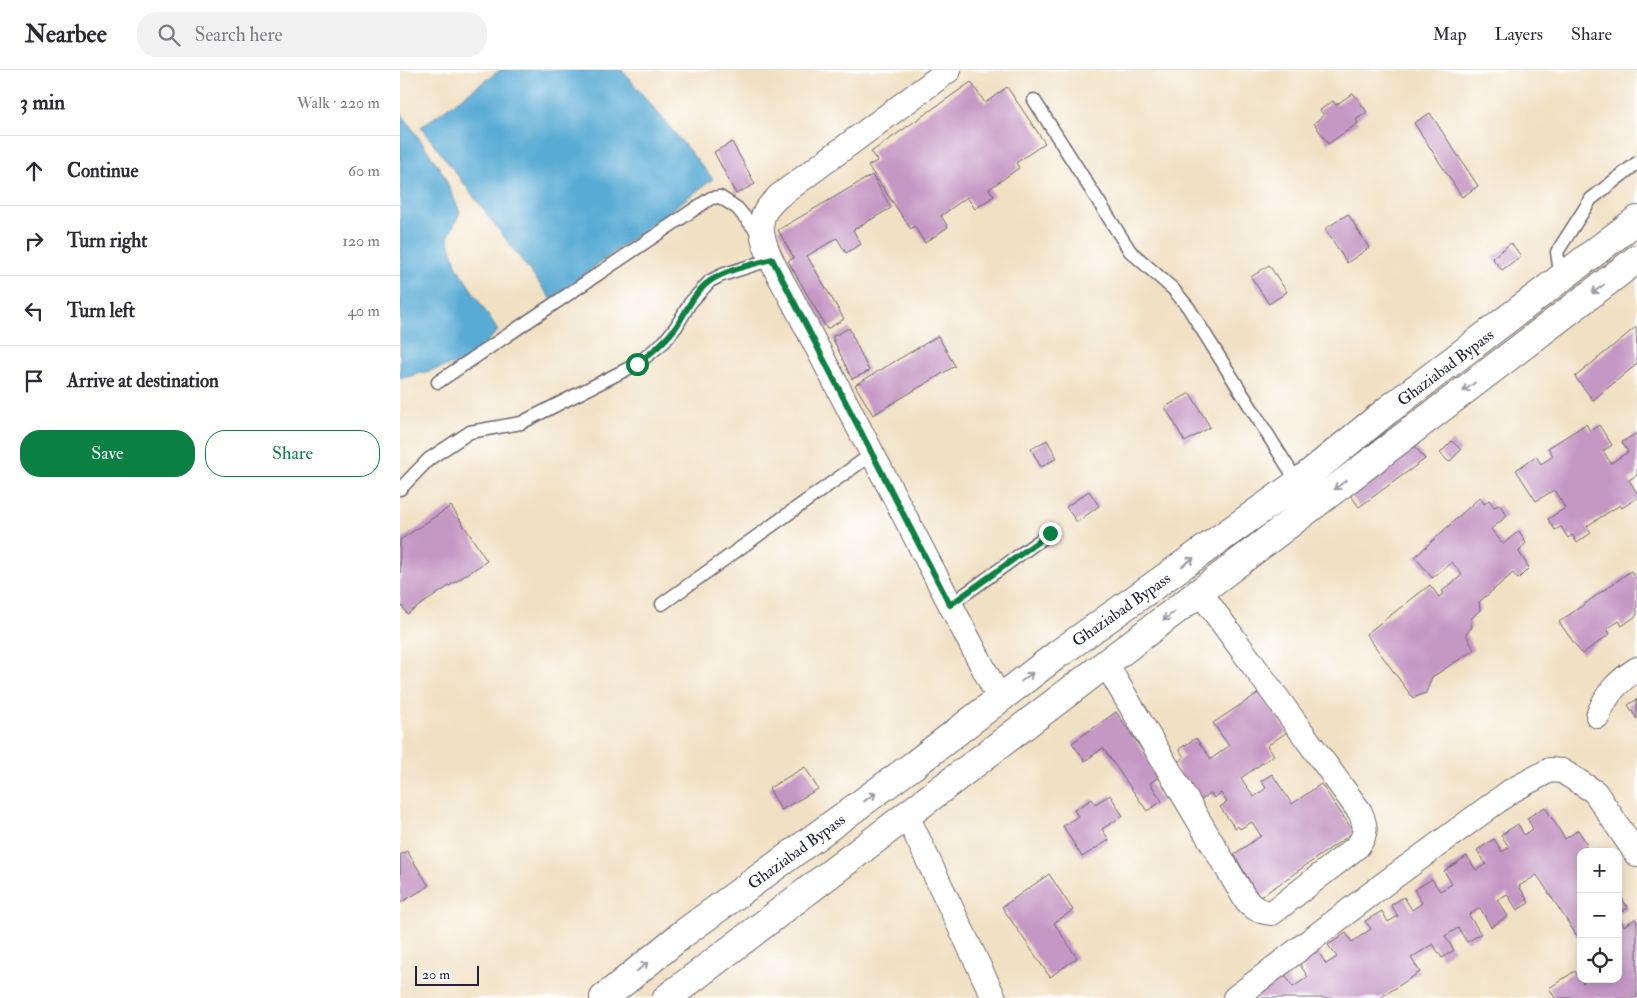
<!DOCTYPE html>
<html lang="en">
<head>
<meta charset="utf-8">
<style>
  body { margin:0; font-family:"IM FELL Double Pica",serif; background:#f2f2f3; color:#2b2b33 }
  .controls { position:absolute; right:15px; bottom:15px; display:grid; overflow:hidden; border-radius:10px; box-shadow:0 2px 12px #0003 }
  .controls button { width:45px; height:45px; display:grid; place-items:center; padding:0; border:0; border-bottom:1px solid #e1e1e2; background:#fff; color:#2b2b33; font:25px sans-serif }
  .scale { position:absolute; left:15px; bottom:12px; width:64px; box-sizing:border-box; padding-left:5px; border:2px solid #22223b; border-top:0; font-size:14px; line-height:18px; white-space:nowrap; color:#22223b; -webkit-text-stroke:4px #fff; paint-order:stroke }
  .stop { position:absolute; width:15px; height:15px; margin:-11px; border:4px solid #0b8043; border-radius:50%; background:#fff }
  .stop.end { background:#0b8043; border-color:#fff; box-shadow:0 1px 5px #0008 }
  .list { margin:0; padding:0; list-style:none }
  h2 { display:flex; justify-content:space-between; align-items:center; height:65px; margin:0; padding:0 20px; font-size:21px }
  h2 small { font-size:16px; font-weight:400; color:#7c7c81 }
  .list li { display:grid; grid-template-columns:32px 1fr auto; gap:15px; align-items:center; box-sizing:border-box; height:70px; padding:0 20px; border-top:1px solid #e1e1e2 }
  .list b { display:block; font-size:19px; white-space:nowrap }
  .list em { font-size:16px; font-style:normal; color:#7c7c81 }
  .actions { display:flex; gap:10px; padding:15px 20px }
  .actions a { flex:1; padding:11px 0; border:1px solid #0b8043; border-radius:20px; text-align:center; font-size:18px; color:#0b8043 }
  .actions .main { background:#0b8043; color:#fff }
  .icon { flex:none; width:28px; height:28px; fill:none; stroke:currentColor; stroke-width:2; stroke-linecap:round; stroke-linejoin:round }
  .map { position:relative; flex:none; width:1237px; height:928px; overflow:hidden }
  header { display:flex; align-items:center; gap:30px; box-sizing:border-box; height:70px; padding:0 25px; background:#fff; border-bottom:1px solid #e1e1e2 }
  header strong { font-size:24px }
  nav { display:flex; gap:28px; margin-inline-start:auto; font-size:18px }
  .search { width:350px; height:45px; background:#f2f2f3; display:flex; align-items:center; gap:12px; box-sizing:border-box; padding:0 18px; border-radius:20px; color:#7c7c81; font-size:19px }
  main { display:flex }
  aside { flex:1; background:#fff }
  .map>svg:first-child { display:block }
  .water { fill:#58abd4; stroke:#3d6688 }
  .building { fill:#c598c4 }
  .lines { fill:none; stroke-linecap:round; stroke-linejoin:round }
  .lane-casing { stroke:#6a656b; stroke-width:15 }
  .street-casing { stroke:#6a656b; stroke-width:26 }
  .highway-casing { stroke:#6a656b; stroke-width:30 }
  .lane { stroke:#fff; stroke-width:12 }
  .street { stroke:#fff; stroke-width:24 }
  .highway { stroke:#fff; stroke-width:28 }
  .oneway { stroke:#9c9ca7 }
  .route { stroke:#0b8043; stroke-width:6 }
  .labels { text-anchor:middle; stroke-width:4.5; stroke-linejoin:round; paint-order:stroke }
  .street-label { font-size:16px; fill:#22223b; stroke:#fff }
</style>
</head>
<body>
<header>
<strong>Nearbee</strong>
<div class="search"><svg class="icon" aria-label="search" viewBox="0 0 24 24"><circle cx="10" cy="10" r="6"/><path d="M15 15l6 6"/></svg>Search here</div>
<nav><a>Map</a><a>Layers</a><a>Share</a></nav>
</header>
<main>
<aside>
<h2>3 min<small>Walk · 220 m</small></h2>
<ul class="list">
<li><svg class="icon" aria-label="ahead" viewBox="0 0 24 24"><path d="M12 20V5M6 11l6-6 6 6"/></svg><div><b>Continue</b></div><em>60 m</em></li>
<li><svg class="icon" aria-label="right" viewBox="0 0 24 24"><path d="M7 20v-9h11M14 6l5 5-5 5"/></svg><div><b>Turn right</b></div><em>120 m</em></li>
<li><svg class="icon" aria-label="left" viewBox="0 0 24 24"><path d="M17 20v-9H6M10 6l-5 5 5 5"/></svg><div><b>Turn left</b></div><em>40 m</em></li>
<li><svg class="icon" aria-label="arrive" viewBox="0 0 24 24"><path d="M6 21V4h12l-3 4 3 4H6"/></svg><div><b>Arrive at destination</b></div></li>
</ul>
<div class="actions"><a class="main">Save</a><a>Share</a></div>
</aside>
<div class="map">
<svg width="1237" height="928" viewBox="0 0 1237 928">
  <rect width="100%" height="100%" fill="#fff"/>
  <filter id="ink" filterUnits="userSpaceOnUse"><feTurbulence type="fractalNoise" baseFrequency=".02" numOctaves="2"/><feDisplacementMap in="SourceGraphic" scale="10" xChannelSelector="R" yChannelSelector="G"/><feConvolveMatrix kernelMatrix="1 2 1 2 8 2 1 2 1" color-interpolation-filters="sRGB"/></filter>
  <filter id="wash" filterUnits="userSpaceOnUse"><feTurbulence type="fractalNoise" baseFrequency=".0096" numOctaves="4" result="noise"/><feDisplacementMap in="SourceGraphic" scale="20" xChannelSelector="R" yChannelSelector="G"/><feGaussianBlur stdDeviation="1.12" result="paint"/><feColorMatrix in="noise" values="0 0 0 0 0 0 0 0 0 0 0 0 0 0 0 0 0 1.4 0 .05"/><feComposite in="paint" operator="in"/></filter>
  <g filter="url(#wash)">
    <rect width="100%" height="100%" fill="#f1e1c4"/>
    <!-- water -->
    <path class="water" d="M100,0H222L313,109L151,229L21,57Z
      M0,41L43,103L60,142L48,168L57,197L98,261L66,291L0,309Z"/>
    <g id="blocks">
      <!-- building -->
      <path class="building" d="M571,12L585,33L607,17L645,73L616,93L619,98L589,119L594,126L575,139L567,127L541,146L548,157L525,173L514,156L511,159L468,96L477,91L471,82Z
        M953,23L967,42L956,50L958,53L928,74L914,53L924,45L920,40L933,31L936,35Z
        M1030,43L1078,116L1062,127L1014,53Z
        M332,72L355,114L336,124L314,82Z
        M472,105L491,138L453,160L461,174L446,183L437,168L407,186L444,249L427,259L388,191L394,188L378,160Z
        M948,144L969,178L947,193L925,159Z
        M1111,173L1121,186L1102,200L1092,188Z
        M869,195L887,222L869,234L851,207Z
        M1236,257L1237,294L1193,330L1175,307Z
        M449,258L469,301L452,309L432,267Z
        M538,266L555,296L473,345L455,315Z
        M790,323L810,357L785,372L765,337Z
        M1186,354L1190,361L1199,355L1212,375L1203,381L1211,393L1228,382L1222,372L1237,363V405L1229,410L1237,423V428L1222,438L1220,435L1187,456L1191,463L1177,473L1172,465L1168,468L1161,457L1155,460L1148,449L1165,438L1154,420L1136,431L1116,400L1136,386L1141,394L1153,386L1148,378Z
        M1009,368L1025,389L959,437L944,416Z
        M647,370L657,388L641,397L631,379Z
        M1052,371L1061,380L1049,392L1040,383Z
        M689,421L699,436L677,452L666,437Z
        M1080,427L1084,434L1089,430L1094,437L1100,435L1107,446L1091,459L1103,474L1119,461L1120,463L1126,473L1119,482L1129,498L1118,509L1113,503L1079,532L1080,540L1070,550L1072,557L1066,564L1074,580L1032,607L1026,623L1013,628L966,564L1030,515L1039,527L1044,523L1042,521L1062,505L1052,492L1032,508L1015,487Z
        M51,436L87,491L7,544L0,533V470Z
        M1231,501L1237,510V545L1222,556L1219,551L1207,559L1210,564L1182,584L1159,552Z
        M860,622L887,662L867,676L874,685L841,708L854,727L866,718L861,711L872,704L892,734L921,714L954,762L859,828L834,784L861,766L852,752L840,759L838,756L835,758L820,737L827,732L821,723L814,728L811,723L794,735L775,694L784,687L779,679L796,668L811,689L829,676L813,653Z
        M1237,629V649L1228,635Z
        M716,642L760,706L750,713L762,731L747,741L703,678L685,691L672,673Z
        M405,697L418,719L381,740L369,718Z
        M710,725L723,746L702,759L709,770L682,787L663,756L678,746L674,740L692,729L695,734Z
        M1145,737L1165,769L1178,760L1187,774L1185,776L1188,781L1181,782L1179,786L1181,872L1137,805L1119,816L1129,833L1117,840L1107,824L1097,830L1108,846L1091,857L1080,838L1069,845L1081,864L1067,872L1058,858L1045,866L1054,880L1042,888L1033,874L1011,888L1020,902L980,928H845L884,903L893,917L908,907L899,893L918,881L926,894L937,887L928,875L946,863L952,872L971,859L965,851L982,841L988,852L998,846L991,835L1004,827L1012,840L1022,833L1014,820L1032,809L1040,821L1052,814L1044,801L1067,786L1076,800L1086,794L1077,780L1094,769L1102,782L1109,777L1101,765L1118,754L1124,765L1133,759L1127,748Z
        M7,781L29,816L0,833V785Z
        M649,804L673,840L654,853L677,888L650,907L602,837Z
        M1218,822L1228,838L1218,844Z
        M1218,846L1224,856L1235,849L1237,852V928H1155L1149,918L1175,901L1183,913L1188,909H1218Z"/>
    </g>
  </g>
  <g filter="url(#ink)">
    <use href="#blocks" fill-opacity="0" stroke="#6a656b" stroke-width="1"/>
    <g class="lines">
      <defs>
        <path id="lane" d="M634,30L730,181L773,219L788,237L898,413
          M1161,208L1157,182L1191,129L1237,93
          M38,312L311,128L320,127L337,138L360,165
          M0,419L29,389L70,362L121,353L237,294L264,272L276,257L290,233L310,211L322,205L372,189
          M262,534L472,384
          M550,535L650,463"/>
        <path id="street" d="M549,0L379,126C374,131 367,137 364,144C353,167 383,211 394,233L599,628
          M706,594L844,827C852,838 859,842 872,843L958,776C967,763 966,756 960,742L800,522
          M1198,646C1206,624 1217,612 1237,599
          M507,746L594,928
          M835,928L984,814L1111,721L1150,700L1162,701L1195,722L1237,785"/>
        <path id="highway" d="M204,928L284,863L515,694L658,584L898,413L988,340L1237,150
          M267,928L1237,189"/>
      </defs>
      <!-- lane casing -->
      <use href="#lane" class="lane-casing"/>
      <!-- street casing -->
      <use href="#street" class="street-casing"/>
      <!-- highway casing -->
      <use href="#highway" class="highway-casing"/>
      <!-- lane -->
      <use href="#lane" class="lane"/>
      <!-- street -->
      <use href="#street" class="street"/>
      <!-- highway -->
      <use href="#highway" class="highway"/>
    </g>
    <!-- one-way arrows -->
    <defs><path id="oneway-shaft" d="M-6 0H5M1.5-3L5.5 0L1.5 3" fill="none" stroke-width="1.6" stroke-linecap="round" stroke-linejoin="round" transform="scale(1.25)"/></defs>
    <g class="oneway">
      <use href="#oneway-shaft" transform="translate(1198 219) rotate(143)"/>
      <use href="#oneway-shaft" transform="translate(1069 317) rotate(143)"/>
      <use href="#oneway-shaft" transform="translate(940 415) rotate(143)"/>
      <use href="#oneway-shaft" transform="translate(788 492) rotate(-36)"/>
      <use href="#oneway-shaft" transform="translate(769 546) rotate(143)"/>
      <use href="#oneway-shaft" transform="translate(627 607) rotate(-37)"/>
      <use href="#oneway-shaft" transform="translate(470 727) rotate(-36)"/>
      <use href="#oneway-shaft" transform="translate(242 897) rotate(-39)"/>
    </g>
  </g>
  <g class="lines" filter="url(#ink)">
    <!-- route -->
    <path class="route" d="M237,294C251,283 265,272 276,257C287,241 293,223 310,211C328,199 352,195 372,189L550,535L650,463"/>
  </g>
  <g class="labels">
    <!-- street labels -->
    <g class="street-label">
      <text transform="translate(1045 297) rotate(-37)" y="6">Ghaziabad Bypass</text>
      <text transform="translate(721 539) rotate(-35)" y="6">Ghaziabad Bypass</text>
      <text transform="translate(396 781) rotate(-36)" y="6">Ghaziabad Bypass</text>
    </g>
  </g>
</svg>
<div class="controls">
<button>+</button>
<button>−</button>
<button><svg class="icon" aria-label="locate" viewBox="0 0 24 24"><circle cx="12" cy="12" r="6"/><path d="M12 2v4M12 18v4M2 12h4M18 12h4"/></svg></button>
</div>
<div class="scale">20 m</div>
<div class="stop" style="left:237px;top:294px"></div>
<div class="stop end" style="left:650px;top:463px"></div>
</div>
</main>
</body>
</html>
